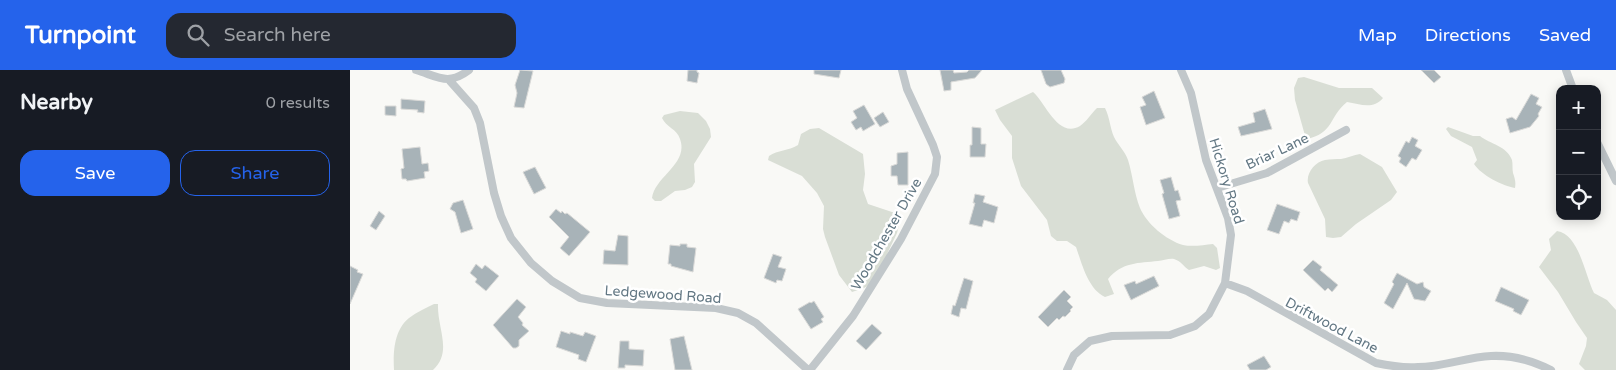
<!DOCTYPE html>
<html lang="en">
<head>
<meta charset="utf-8">
<style>
  body { margin:0; font-family:"Varela Round",sans-serif; background:#242831; color:#f1f3f6 }
  .controls { position:absolute; right:15px; top:15px; display:grid; overflow:hidden; border-radius:10px; box-shadow:0 2px 12px #0003 }
  .controls button { width:45px; height:45px; display:grid; place-items:center; padding:0; border:0; border-bottom:1px solid #363941; background:#171b24; color:#f1f3f6; font:25px sans-serif }
  .list { margin:0; padding:0; list-style:none }
  h2 { display:flex; justify-content:space-between; align-items:center; height:65px; margin:0; padding:0 20px; font-size:21px }
  h2 small { font-size:16px; font-weight:400; color:#9ea1a6 }
  .actions { display:flex; gap:10px; padding:15px 20px }
  .actions a { flex:1; padding:11px 0; border:1px solid #2563eb; border-radius:15px; text-align:center; font-size:18px; color:#2563eb }
  .actions .main { background:#2563eb; color:#fff }
  .icon { flex:none; width:28px; height:28px; fill:none; stroke:currentColor; stroke-width:2; stroke-linecap:round; stroke-linejoin:round }
  .map { position:relative; flex:none; width:1266px; height:300px; overflow:hidden }
  header { display:flex; align-items:center; gap:30px; box-sizing:border-box; height:70px; padding:0 25px; background:#2563eb; color:#fff }
  header strong { font-size:24px }
  nav { display:flex; gap:28px; margin-inline-start:auto; font-size:18px }
  .search { width:350px; height:45px; background:#242831; display:flex; align-items:center; gap:12px; box-sizing:border-box; padding:0 18px; border-radius:15px; color:#9ea1a6; font-size:19px }
  main { display:flex }
  aside { flex:1; background:#171b24 }
  .map>svg:first-child { display:block }
  .green { fill:#d9ded5 }
  .building { fill:#a8b3b8; stroke:#dadad8 }
  .lines { fill:none; stroke-linecap:round; stroke-linejoin:round }
  .street { stroke:#c1c7ca; stroke-width:8 }
  .labels { text-anchor:middle; stroke-width:5; stroke-linejoin:round; paint-order:stroke }
  .street-label { font-size:14px; fill:#627783; stroke:#fff }
</style>
</head>
<body>
<header>
<strong>Turnpoint</strong>
<div class="search"><svg class="icon" aria-label="search" viewBox="0 0 24 24"><circle cx="10" cy="10" r="6"/><path d="M15 15l6 6"/></svg>Search here</div>
<nav><a>Map</a><a>Directions</a><a>Saved</a></nav>
</header>
<main>
<aside>
<h2>Nearby<small>0 results</small></h2>
<ul class="list">
</ul>
<div class="actions"><a class="main">Save</a><a>Share</a></div>
</aside>
<div class="map">
<svg width="1266" height="300" viewBox="0 0 1266 300">
  <rect width="100%" height="100%" fill="#f9f9f6"/>
  <!-- green -->
  <path class="green" d="M954,7L989,18H1022L1033,28C1023,40 1010,34 997,32C979,46 984,64 956,69L945,30L944,18L948,8Z
    M683,22C695,32 708,69 730,56C736,52 741,44 747,38H755C760,48 760,58 764,67C768,75 775,81 778,90C783,106 784,123 790,138C797,154 816,170 833,175C842,177 854,175 863,174L867,178L870,198L866,200L854,196L839,200C833,196 831,191 824,189C819,188 813,191 808,191C789,193 772,192 758,209L764,224L755,227C738,219 732,194 726,177L717,171H707L701,166L697,150L671,116L662,88V66L650,50L645,40Z
    M330,41L348,43L356,51L360,59L361,67L344,94L345,112L342,117L335,120L325,121L311,131H305L302,128C305,106 339,94 330,69C327,59 316,57 312,48L314,45Z
    M1098,57L1123,66H1130C1140,74 1157,76 1162,90C1163,94 1162,99 1163,103C1165,109 1166,112 1165,118C1153,116 1131,105 1124,94L1127,90L1122,77L1101,66L1096,59Z
    M469,58L513,84L515,104L513,120L518,134L545,143L549,155L547,163L538,182L534,197L525,212L514,218L502,222L489,205L475,167L473,159L474,136L467,123L452,106L418,90L419,86C428,80 438,81 448,75L451,64L460,59Z
    M1010,84L1032,97L1047,122L1041,130L1006,154L991,167L983,168L976,167L975,149L958,113C956,103 965,92 975,90C980,89 986,89 991,89C997,88 1004,85 1010,84Z
    M1207,161C1229,164 1235,205 1244,223L1257,230L1266,240V300H1235L1229,294L1236,276L1237,268L1226,252L1208,222L1189,197L1201,180L1199,169Z
    M84,234H88C87,258 103,282 83,300H44C43,282 44,260 59,248C67,242 76,238 84,234Z"/>
  <!-- building -->
  <path class="building" d="M170,0L183,1L174,38L164,37L167,23L165,15Z
    M338,0H347V2L349,3L347,13L337,11Z
    M464,0H491L489,8L464,4Z
    M590,0H603L604,3L617,2L619,0H632L625,8L601,12V20L594,21Z
    M691,0H711L715,9L714,13L700,17L696,14Z
    M1071,0H1084L1091,7L1084,13Z
    M804,21L815,48L796,55L790,37L796,35L792,27Z
    M1181,24L1189,28L1186,34L1192,37L1188,44L1189,46L1180,57L1160,63L1156,49L1162,47L1166,50Z
    M51,29L75,31L74,43L67,42L68,40L51,39Z
    M514,35L525,54L513,61L511,57L506,60L501,52L507,48L503,41Z
    M35,36H46V46L35,45Z
    M915,39L922,59L891,66L888,57L905,52L903,43Z
    M533,42L539,52L530,57L524,48Z
    M622,57L631,58V74H636L635,87H620V75H622Z
    M1062,67L1068,70L1065,76L1072,80L1066,90L1062,88L1056,97L1049,92L1051,88L1048,86L1056,71L1059,73Z
    M70,77L72,94L78,93L79,101L74,102L75,108L57,111L56,109H52L51,99L54,98L52,79Z
    M558,82V115H548L547,106H541V96L547,94V83Z
    M185,97L196,118L184,124L173,102Z
    M821,107L825,121L828,120L831,130L826,131L830,146L819,149L812,124L814,123L810,110Z
    M625,124L635,126L633,132L648,137L644,153L634,150L632,157L619,154L625,133H623Z
    M113,130L123,159L111,163L105,142L100,139L103,133Z
    M927,134L950,142L947,151L941,149L939,153L934,151L929,164L917,160Z
    M206,139L211,143L212,141L215,144L217,143L240,162L219,186L210,178L219,167L199,147Z
    M29,141L35,146L26,160L20,156Z
    M268,165L278,166V195L253,194L254,180L265,181Z
    M330,174H337V177L346,178L343,202L321,196V194H318L320,175L330,176Z
    M423,184L432,187L428,197L436,199L432,211L427,210L426,213L414,208Z
    M963,190L972,197L970,200L988,215L982,222L978,218L975,221L953,200Z
    M126,194L132,199L135,195L149,206L136,221L125,212L127,209L120,203Z
    M0,196L8,200L7,202L13,204L0,234Z
    M1047,203L1067,214L1073,212L1074,217L1081,221L1075,231L1064,229L1057,213L1043,239L1034,233L1044,214L1042,212Z
    M804,206L809,216L781,230L774,215L785,211L786,214Z
    M614,208L623,211L616,239L611,238L609,247L601,244L603,235L605,236Z
    M1151,217L1179,230L1171,245L1163,241L1164,239L1145,231Z
    M714,220L721,227L717,231L723,237L720,240L721,241L715,247L713,246L709,250L707,248L698,257L688,247Z
    M167,229L176,237L168,247L173,253L172,255L179,261L169,270V276L166,278H163L143,255Z
    M464,231L474,247L471,249L473,252L461,259L448,239L460,232L461,233Z
    M522,254L532,263L516,280L506,271Z
    M211,261L220,264V262L233,266L235,262L246,266L236,292L228,289L229,285L206,277Z
    M334,266L342,300H325L320,269Z
    M270,271H279V279L294,280L293,296L275,295V298H268Z
    M914,286L921,297L916,300H900L897,295Z"/>
  <g class="lines">
    <!-- street -->
    <path class="street" d="M66,0C89,7 98,16 119,0
      M1216,0L1223,19
      M100,11L124,38L130,53L144,123L151,146L161,168L181,193L202,211L230,228L257,233L366,238L388,243L406,253L458,300
      M1247,72L1266,111
      M867,118L917,103L996,60
      M875,213L897,221L1026,293C1040,296 1054,298 1068,297C1093,297 1117,287 1141,286C1161,285 1183,291 1201,300
      M460,300L503,246L551,169L585,104L587,87L583,75L557,19L552,0
      M717,300L724,285L740,271L762,266L820,265L845,256L859,244L875,213L881,165L878,148L856,90L841,23L831,0"/>
  </g>
  <g class="labels">
    <!-- street labels -->
    <g class="street-label">
      <text transform="translate(927 81) rotate(-25)" y="5">Briar Lane</text>
      <text transform="translate(877 111) rotate(73)" y="5">Hickory Road</text>
      <text transform="translate(536 164) rotate(-60)" y="5">Woodchester Drive</text>
      <text transform="translate(313 224) rotate(4)" y="5">Ledgewood Road</text>
      <text transform="translate(982 255) rotate(28)" y="5">Driftwood Lane</text>
    </g>
  </g>
</svg>
<div class="controls">
<button>+</button>
<button>−</button>
<button><svg class="icon" aria-label="locate" viewBox="0 0 24 24"><circle cx="12" cy="12" r="6"/><path d="M12 2v4M12 18v4M2 12h4M18 12h4"/></svg></button>
</div>
</div>
</main>
</body>
</html>
